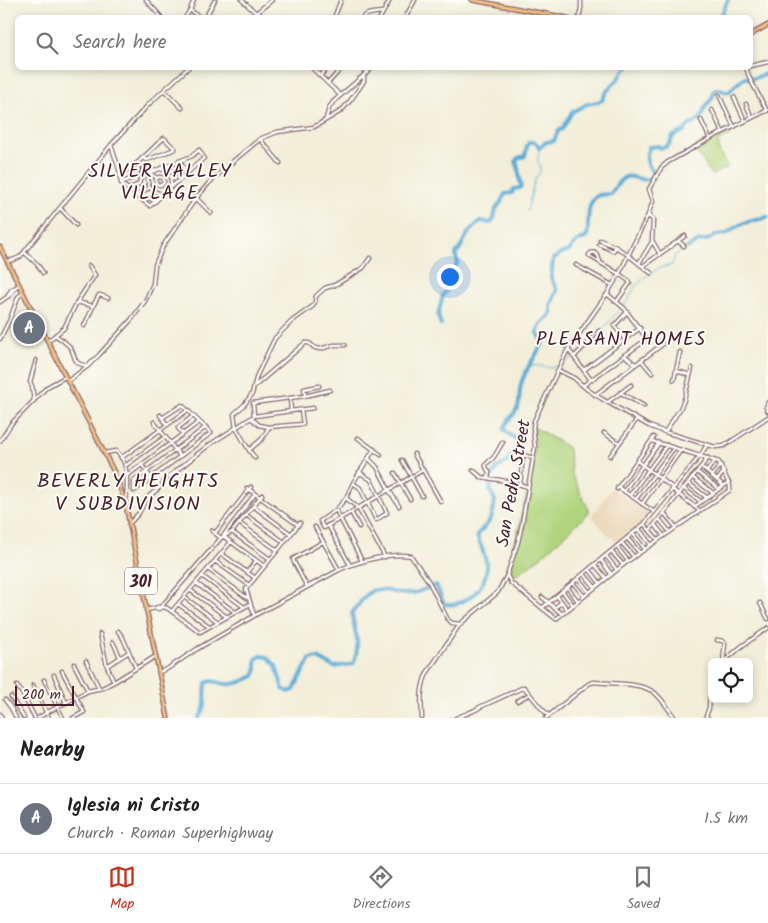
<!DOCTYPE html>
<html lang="en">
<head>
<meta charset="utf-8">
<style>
  body { margin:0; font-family:Kalam,sans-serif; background:#f6f6f6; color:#202124 }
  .controls { position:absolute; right:15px; bottom:15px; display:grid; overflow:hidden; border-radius:8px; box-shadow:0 2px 8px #0003 }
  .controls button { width:45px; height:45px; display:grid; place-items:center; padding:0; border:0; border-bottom:1px solid #e0e0e0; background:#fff; color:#202124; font:25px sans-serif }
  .scale { position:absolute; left:15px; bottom:12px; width:59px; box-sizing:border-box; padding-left:5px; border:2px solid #4a1f2b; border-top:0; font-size:14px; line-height:18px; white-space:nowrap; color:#4a1f2b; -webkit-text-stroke:4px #fdfcf7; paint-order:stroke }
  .you { position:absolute; left:449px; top:276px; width:18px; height:18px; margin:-12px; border:4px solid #fff; border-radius:50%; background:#1a73e8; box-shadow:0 0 0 8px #1a73e833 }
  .badge { display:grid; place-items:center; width:32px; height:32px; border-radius:50%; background:#c8321e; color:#fff; font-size:16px; font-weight:700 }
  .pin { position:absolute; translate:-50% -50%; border:2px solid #fff; box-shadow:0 1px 5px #0006 }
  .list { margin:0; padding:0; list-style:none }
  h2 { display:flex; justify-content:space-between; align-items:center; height:65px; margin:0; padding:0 20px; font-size:21px }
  h2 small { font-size:16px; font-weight:400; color:#757577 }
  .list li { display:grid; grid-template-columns:32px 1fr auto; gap:15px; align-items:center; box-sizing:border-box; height:70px; padding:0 20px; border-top:1px solid #e0e0e0 }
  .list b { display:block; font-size:19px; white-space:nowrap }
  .list p { margin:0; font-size:16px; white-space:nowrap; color:#757577 }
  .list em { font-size:16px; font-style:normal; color:#757577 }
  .icon { flex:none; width:28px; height:28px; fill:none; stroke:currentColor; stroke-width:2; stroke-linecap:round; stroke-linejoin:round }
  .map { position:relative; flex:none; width:768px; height:718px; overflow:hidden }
  .search { position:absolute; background:#fff; box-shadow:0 2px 8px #0003; left:15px; right:15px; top:15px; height:55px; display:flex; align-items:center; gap:12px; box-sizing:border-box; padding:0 18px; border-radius:8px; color:#757577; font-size:19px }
  .sheet { height:135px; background:#fff }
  nav { display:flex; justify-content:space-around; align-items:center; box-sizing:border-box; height:70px; border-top:1px solid #e0e0e0; background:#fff; font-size:14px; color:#757577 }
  nav a { display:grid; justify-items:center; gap:2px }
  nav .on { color:#c8321e }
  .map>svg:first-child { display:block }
  .built { fill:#ecd8ba }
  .green { fill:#b0d47d; stroke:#7d7a54 }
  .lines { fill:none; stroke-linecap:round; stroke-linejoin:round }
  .stream { stroke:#59abd4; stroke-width:1 }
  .river { stroke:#59abd4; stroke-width:4 }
  .minor-casing { stroke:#856768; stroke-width:5 }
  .major-casing { stroke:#856768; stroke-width:5.5 }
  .minor { stroke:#fff; stroke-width:2.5 }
  .major { stroke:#f5be86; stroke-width:3 }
  .labels { text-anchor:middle; stroke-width:4; stroke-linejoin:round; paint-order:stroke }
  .shield { fill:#fdfcf7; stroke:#806168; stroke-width:1 }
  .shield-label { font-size:16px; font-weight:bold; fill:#4a1f2b }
  .street-label { font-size:18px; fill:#4a1f2b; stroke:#fdfcf7 }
  .neighbourhood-label { font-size:19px; letter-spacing:1px; fill:#4a1f2b; stroke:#fdfcf7 }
  .quarter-label { font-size:20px; letter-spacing:1px; fill:#4a1f2b; stroke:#fdfcf7 }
</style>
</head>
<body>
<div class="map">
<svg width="768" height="718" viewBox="0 0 768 718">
  <rect width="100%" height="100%" fill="#fdfcf7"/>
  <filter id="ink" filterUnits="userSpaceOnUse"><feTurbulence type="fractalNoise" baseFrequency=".02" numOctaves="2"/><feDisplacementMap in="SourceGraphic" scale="10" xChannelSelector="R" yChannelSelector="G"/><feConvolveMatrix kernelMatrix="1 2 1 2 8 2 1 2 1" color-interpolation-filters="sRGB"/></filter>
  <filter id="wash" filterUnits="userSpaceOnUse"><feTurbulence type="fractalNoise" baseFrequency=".0096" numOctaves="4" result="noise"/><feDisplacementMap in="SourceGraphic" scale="20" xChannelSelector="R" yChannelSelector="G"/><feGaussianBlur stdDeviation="1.12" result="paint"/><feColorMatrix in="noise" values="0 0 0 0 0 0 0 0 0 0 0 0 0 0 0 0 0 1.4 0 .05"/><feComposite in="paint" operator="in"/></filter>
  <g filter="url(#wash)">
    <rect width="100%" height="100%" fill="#f2eed9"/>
    <!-- built -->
    <path class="built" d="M612,488L649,515L641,524L617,544L591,516Z"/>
    <!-- green -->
    <path class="green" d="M728,130L731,135L717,142L720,147L718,149L728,167L712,175L694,148Z
      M534,427L566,446L569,451L572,475L590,512L543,555L510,580L507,575L528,489L535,446Z"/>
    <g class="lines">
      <!-- stream -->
      <path class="stream" d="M527,211L535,179L540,173V165L538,163L539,148
        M577,355L591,343L604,328L628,300L636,285L648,275L659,268L672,265L675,255L687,248
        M562,364L574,357
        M530,365C542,365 546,370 558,366"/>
      <!-- river -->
      <path class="river" d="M720,18L728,0
        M687,248L699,241L707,240L716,235L726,234L734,228L744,223L768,217
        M441,325L438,315L443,295L451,285V274L458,262L456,257V253C463,247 462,242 467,235C469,232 479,221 482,221C483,221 489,223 490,223L492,222L494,218L496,209L501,202L505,194L512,193L514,189L520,188L521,185C518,177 520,170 516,162L518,158L525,156L527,146L529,142H534L537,144L539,148L546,142L554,141L558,131L562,129L572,112L587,104L598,102L602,100L607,91L619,78L623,71L628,68
        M199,718C208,707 204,696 206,683C213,679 218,683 226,684C236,685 245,680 254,676L256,671V659L261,656L268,657L276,666L283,689L289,692L294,690L298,681L310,659L318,658L334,667L353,664C362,640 354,635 352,613L366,595L373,590H384L402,594L415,593L436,585L444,604C448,604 452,606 456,604C473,599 486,585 487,566C487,562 479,540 477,536C480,530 484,528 488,523C493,518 494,507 495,500L490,491L491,478L497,468L507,462L517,447V440L504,430C505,422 514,416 518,407C520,400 519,391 521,384C525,369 535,357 543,343L537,333L541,324L551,314V304L557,290L551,278L553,259L562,253L570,250C574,243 578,240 587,237C590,225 584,202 599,195C602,194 608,195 611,194C614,190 617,184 621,180C632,170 641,186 653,177L654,173C646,165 645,157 649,147L659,146L660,148C668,148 670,143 673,136L684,131L688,126L700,119L702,116L704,109L710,101L713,96V93L716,89C722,89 725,93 730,92L731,89L744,78H754L768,73"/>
    </g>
  </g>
  <g filter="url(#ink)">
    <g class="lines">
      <defs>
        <path id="minor" d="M146,0L162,18
          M242,0L256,13
          M190,10L201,18
          M258,11L261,18
          M185,18L190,10L194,0
          M205,18L215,0
          M250,18L272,0
          M334,18L341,0
          M362,18C367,12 376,13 383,12
          M380,18L390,0
          M405,18L415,0
          M579,18L581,8V0
          M750,66L768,62
          M312,68L340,95
          M361,68L367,73
          M746,68L750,79L767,111
          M321,75L327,68
          M328,83L342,68
          M164,90L182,108
          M719,95L734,127
          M734,97L745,121
          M746,104L752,118
          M712,110L722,131
          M326,119L329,108L333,102L372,68
          M701,120L710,139
          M260,139L280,163
          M111,145L119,169L121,183L124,186L150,206L204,158L199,150L192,156L149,173C145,185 151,192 162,194
          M179,161L188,173
          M171,164L177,171L181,179
          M143,169L157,178
          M161,169L166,171L171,177V186
          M120,174C136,167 150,150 164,138L175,149L147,160L142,158
          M156 181a4 4 0 1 1 8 0a4 4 0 1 1-8 0Z
          M121,183L135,177L136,176L139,165
          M129,189L139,184L143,169
          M136,195L149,188
          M196,198L211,213
          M143,200L149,198L156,201
          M60,208L76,225
          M600,240L616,247
          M678,241L684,246
          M653,242L660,254
          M599,244L613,251L616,247L628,255L651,273
          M24,252L37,264L43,273
          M591,253L589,255L591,257L619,274L629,281L630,283L617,301
          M591,253C597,251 599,257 600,262
          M7,261L13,260L20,257L111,145L150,103L188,68
          M639,263L652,242L653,220L648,215
          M576,265L612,285
          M643,266L685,236
          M8,295L11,290L19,285
          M0,302L10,295L15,288
          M77,302L93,306L99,295H100L108,298
          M84,326L93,307
          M55,335C60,338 65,342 69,346C78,356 69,363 88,366
          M0,339L10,319L18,297L23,293
          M625,339L614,326L627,312
          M48,341L64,328L77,302L95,275L89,266
          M568,349L591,380
          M624,355L635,364
          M574,357L599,331
          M641,360L652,373
          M558,370L574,378L588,390L602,399L649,426L665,432L715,447L724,446L768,417
          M584,370L640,328
          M677,371L690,375
          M674,380L680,352
          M68,381L88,366L99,355L131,320L145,301L153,284L155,265L163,246L196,198L209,183L231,163L260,139L277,132L314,127L341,111L350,101L360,87L364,81V75
          M256,385L305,343H309L315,348L320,349L334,345H345
          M584,385L647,339L624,308L607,294
          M621,393L644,406
          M595,395L663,344
          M305,396L304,389L319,386
          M290,398L291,411
          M34,401L32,386L30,382L36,360
          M608,402L631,385
          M768,402L766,408L768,411
          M160,415L167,425
          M254,416L313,408
          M251,418L259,425L269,427L303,424L301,410
          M154,422L180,456
          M269,427L262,439L249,450L236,428L234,414L244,405L252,394L257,375L275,338L292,321L313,306L315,302L316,296L325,288L335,285L363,268L370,258
          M665,432L680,409L684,400L692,368
          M604,433L619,443
          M183,434L178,428L193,416
          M358,438L381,455
          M0,441L11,424L47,387L65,377
          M374,449L353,483L346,498L336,510L320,521L324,528L423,470
          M249,450L255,458
          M105,453L116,451C130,462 127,486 126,502
          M414,454L441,502
          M610,456L637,419
          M121,458L188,410
          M368,458L377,467L389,490L399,506
          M402,460L422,496
          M637,461L673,488
          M142,465L151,478
          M125,466L165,437
          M701,467L724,486
          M473,470L481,477L512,482L528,487
          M707,471L715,461
          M697,472L719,489
          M395,473L410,499
          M128,475L199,422
          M712,476L721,465
          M692,477L713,493
          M488,478L489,472C482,463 488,463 493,458C497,453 500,446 503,442
          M717,480L724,472
          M353,483L360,488L376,520L387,513L371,480L359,472
          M688,483L706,497
          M520,484L523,455L533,458
          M618,487L654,512
          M247,488L298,525
          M683,488L700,501
          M617,489L654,437
          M672,489L700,511
          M134,491L211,433L182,405L162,418
          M134,491V481L206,427
          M624,491L659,443
          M255,494L223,536L264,566
          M630,495L667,445
          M346,498L358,508L385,557
          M636,499L674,448
          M642,504L681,450
          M253,506L291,534
          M694,507L729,482
          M336,510L362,561
          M351,512L359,527
          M664,513L676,527
          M246,515L284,542
          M659,519L669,531
          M239,523L277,550
          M129,524L139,513L146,499L160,487L167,478L209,445L254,416L253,403L305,396L330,390
          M644,524L658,540
          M328,525L350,565
          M655,525L663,535
          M315,527L339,570
          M639,529L651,545
          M650,530L708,458
          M212,531L221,538
          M232,532L270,559
          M215,533L251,487
          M633,534L645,549
          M627,538L639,552
          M622,543L634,557
          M617,547L628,561
          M611,551L623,565
          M222,554L255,578
          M606,556L617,570
          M601,560L611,574
          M215,561L249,585
          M595,565L606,578
          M208,569L247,598
          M589,569L600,583
          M247,572L256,561
          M584,574L595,587
          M507,575L511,583L556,619L628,561L730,490V486L719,462L652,441
          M202,576L244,607
          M578,578L589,592
          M196,583L235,612
          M573,583L584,596
          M307,587L294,562L293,559L323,542
          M567,587L578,601
          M190,590L227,617
          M562,591L573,605
          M557,596L567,609
          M184,597L218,622
          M542,597L562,614
          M760,603L768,619
          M178,604L209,626
          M162,607L167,608L200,632L250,604
          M156,608L159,609L161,607L221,538L232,532L262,495
          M542,608L644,524L700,456L707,445
          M554,608L562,602
          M146,610L156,608L157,607H160
          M172,611L231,542
          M254,615L246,589L300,523
          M118,631L123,638L136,668
          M100,634L107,666L114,682
          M717,640L723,641L725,643L723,662
          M113,642L120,657
          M86,661L99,688
          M723,662L742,646L768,628
          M74,664L88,691
          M107,666L129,652
          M62,671L84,712L73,718
          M159,672L167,669L197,649L259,613L339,570C356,562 392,552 411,556L429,582L448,620L452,623L460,624
          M54,675L66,703
          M44,680L63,718
          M33,685L49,718
          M17,686L22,693L35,718
          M11,697L24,718
          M5,700L11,708L16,718
          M517,701L530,694
          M0,714L2,718
          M38,718L46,713L88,691L102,688L114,682L156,656
          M422,718C421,702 420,688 427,673L460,624L498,592L507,575L518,542L522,524L535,447L533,427L534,421L567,351L607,294L619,274L648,215L653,201L649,189L661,168L668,162L711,138L768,110
          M456,718C464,714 474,712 480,707L524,687L542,709L549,716
          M546,718L587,685L590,683L594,682C611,684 642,682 655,693C663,700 669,710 675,718
          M708,718L706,716L709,708L710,691L712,689"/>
        <path id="major" d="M472,0L568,18
          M750,35L768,25
          M0,247L117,478L126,506L168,718"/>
      </defs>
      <!-- minor casing -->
      <use href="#minor" class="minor-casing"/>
      <!-- major casing -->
      <use href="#major" class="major-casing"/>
      <!-- minor -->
      <use href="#minor" class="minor"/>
      <!-- major -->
      <use href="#major" class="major"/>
    </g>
  </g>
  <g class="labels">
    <!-- shield labels -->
    <rect class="shield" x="125" y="567.5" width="32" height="27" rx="4"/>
    <g class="shield-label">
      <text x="141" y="587">301</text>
    </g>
    <!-- street labels -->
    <g class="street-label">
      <text transform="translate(513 483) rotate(-80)" y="6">San Pedro Street</text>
    </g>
    <!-- neighbourhood labels -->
    <g class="neighbourhood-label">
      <text x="160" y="177">SILVER VALLEY<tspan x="160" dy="22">VILLAGE</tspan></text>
      <text x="621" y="345">PLEASANT HOMES</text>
    </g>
    <!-- quarter labels -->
    <g class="quarter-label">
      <text x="128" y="487">BEVERLY HEIGHTS<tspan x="128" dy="23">V SUBDIVISION</tspan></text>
    </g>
  </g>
</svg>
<div class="controls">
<button><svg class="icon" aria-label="locate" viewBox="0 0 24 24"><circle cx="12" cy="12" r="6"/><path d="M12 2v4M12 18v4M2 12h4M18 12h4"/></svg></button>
</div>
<div class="scale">200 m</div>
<div class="you"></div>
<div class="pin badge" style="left:29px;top:328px;background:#6b7280">A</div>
<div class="search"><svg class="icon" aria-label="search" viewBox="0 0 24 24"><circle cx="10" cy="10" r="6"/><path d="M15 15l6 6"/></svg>Search here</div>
</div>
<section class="sheet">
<h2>Nearby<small></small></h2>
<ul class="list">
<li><span class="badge" style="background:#6b7280">A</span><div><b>Iglesia ni Cristo</b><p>Church · Roman Superhighway</p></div><em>1.5 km</em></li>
</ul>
</section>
<nav>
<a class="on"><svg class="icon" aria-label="map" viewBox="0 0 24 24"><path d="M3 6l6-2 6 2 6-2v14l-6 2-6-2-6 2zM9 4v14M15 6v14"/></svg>Map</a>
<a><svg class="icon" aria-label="directions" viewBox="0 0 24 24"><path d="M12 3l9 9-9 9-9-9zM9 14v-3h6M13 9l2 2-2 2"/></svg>Directions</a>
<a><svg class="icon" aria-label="saved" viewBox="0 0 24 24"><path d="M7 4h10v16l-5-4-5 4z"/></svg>Saved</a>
</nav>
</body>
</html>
